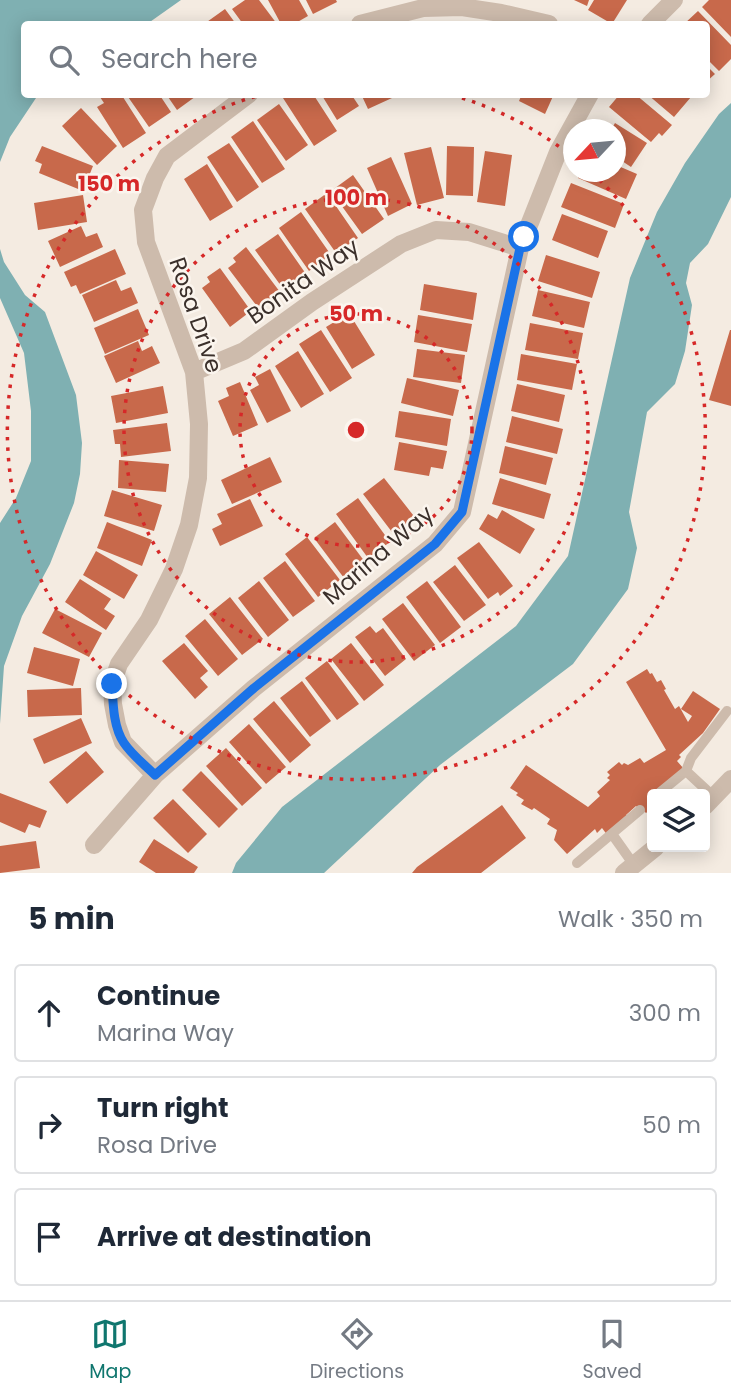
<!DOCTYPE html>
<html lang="en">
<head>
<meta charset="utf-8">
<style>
  body { margin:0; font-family:Poppins,sans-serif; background:#f6f6f7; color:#1f2937 }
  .controls { position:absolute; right:21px; bottom:21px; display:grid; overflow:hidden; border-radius:7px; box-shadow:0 4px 18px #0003 }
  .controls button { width:63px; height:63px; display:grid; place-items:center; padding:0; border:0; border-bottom:2px solid #e0e1e3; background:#fff; color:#1f2937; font:35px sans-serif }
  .compass { position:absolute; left:563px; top:119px; width:63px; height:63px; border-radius:50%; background:#fff; box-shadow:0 4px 18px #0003; rotate:244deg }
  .stop { position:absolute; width:21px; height:21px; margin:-16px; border:5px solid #1a73e8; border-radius:50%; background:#fff }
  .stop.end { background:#1a73e8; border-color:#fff; box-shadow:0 2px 7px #0008 }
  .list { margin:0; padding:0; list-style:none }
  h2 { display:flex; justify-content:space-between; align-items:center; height:91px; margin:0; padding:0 28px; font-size:30px }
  h2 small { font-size:23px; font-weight:400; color:#747a83 }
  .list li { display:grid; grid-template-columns:46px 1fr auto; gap:21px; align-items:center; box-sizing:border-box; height:98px; margin:0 14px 14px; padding:0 14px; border:2px solid #e0e1e3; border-radius:7px }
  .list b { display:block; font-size:26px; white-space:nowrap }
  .list p { margin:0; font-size:23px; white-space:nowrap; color:#747a83 }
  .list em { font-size:23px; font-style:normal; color:#747a83 }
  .icon { flex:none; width:38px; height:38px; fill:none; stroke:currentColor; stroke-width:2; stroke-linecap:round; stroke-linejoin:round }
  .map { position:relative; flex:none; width:731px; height:873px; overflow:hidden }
  .search { position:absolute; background:#fff; box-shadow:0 4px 18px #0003; left:21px; right:21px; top:21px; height:77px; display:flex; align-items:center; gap:18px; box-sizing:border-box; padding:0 24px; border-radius:7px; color:#747a83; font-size:26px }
  .sheet { height:427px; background:#fff }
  nav { display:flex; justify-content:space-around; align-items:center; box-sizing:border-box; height:98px; border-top:2px solid #e0e1e3; background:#fff; font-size:19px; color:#747a83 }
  nav a { display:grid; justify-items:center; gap:4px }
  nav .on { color:#0f766e }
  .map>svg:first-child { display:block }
  .water { fill:#7fb0b2 }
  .building { fill:#c8694b }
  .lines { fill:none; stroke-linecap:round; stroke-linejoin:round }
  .service { stroke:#cdbbac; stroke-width:10 }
  .minor { stroke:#cdbbac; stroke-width:18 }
  .route { stroke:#1a73e8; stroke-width:9 }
  .ring { fill:none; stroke:#d62828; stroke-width:3.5; stroke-dasharray:3.5 7 }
  .labels { text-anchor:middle; stroke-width:5; stroke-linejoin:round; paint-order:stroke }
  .street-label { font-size:23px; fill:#3b302b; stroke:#fbf5ee }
  .centre { fill:#d62828; stroke:#fbf5ee; stroke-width:3.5 }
  .ring-label { font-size:21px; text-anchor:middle; font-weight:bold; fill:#d62828; stroke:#fbf5ee; stroke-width:5; stroke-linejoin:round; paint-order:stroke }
</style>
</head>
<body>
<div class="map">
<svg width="731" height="873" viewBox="0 0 731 873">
  <rect width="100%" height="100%" fill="#f4ebe1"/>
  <!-- water -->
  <path class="water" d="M0,0H181L147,24H24V94L38,95L10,137L0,162Z
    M731,103V197L708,244L690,263L686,283L692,305L685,351L675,384L647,412L629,512L637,548L628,589L573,664L440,765L324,873H232L236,863L282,807L516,626L568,556L630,278L657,212L685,163L719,114Z
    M0,249L4,262L25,295L45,312L76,395L82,443L80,474L74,503L50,564L22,616L4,666L0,724V523L16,498L31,461V411L24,353L0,298Z"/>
  <!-- building -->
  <path class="building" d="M245,0H259L277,24H243L232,9Z
    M268,0H299L308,16L294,24H281Z
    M306,0H336L337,2L313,14Z
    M574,0H589L587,6Z
    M594,0H627L612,24L588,10Z
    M709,0H731V37L702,7Z
    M225,9L236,24H204Z
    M698,11L731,45V59L719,71L706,58V24H684Z
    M706,65L715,74L706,82Z
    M103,94H121L146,133L123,148L97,107L104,103L100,97Z
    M126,94H159L171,112L149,127Z
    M166,94H199L177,110Z
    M288,94H313L337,131L314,146L283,98Z
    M321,94H351L359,106L337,120Z
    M361,94H391L392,98L368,109Z
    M522,94H554L545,114L519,101Z
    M620,94H635L672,125L662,136L659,133L651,142L609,107Z
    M647,94H688L691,97L674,117Z
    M279,104L308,145L286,161L257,120Z
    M81,108L117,146L97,165L62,126Z
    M253,121L285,169L262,183L231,137Z
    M615,123L647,143L631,167L616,157V130H611Z
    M229,143L259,187L237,202L207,157Z
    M42,146L93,166L83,191L39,173L42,164L35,161Z
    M447,146L474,147L473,196L446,195Z
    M431,147L444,198L417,205L404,153Z
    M485,151L512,155L505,206L477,202Z
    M391,157L412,204L388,216L367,168Z
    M207,164L233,207L210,221L184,179Z
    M616,165L637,174L626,199L578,178L581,172H616Z
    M353,175L384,219L362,234L331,191Z
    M571,183L624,204L615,228L561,207Z
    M327,193L358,238L336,253L305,209Z
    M83,195L87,222L38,230L34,203Z
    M301,212L331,255L309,271L279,228Z
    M562,214L608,231L598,258L552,240Z
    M81,226L86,237L97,233L103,247L60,267L48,241Z
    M278,234L306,274L284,290L255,250Z
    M246,247L280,292L259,309L228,268L236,262L233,258Z
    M115,249L126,274L80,294L76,285L71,287L64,272Z
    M546,255L600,272L592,298L538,281Z
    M220,268L251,311L230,327L202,288L210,282L207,277Z
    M116,280L121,291L131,287L138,303L94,322L82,295Z
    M424,284L477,293L473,320L420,310Z
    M538,290L590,302L584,328L532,316Z
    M138,309L149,335L105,354L94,328Z
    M349,313L375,355L352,369L326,327Z
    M418,315L472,324L467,352L414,342Z
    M530,323L583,333L578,359L525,350Z
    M321,330L352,378L330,392L299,344Z
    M730,330H731V406L709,400Z
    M138,341L142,351L152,346L160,363L116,383L104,356Z
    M417,349L465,355L461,383L413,377Z
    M298,351L324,394L301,408L275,366Z
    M521,354L577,364L572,390L517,380Z
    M270,369L291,411L267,423L250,390L259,385L255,377Z
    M407,378L459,390L453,416L401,403Z
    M240,382L258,425L233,436L218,401L229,396L226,388Z
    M517,384L565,395L559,422L511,411Z
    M163,386L168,413L116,423L111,396Z
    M399,411L451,419L447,446L395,437Z
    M512,416L563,429L557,454L506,442Z
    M167,423L171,451L121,457L120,444H115L113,430Z
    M399,442L447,451L443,469L431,467L429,476L394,470Z
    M505,446L553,458L546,485L499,473Z
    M270,457L282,482L232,504L221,480Z
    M119,460L169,464L166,492L118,488Z
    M384,478L417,520L395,536L363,494Z
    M500,478L551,494L544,519L492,504Z
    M112,490L162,505L154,531L104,516Z
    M358,498L390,542L368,558L336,514Z
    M250,499L263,526L220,546L212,529L222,524L217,514Z
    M502,510L535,529L520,554L479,529L488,514L497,519Z
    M107,522L152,540L142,566L97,548Z
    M335,522L365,562L344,578L314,538Z
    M307,537L340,580L318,597L285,554Z
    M479,542L513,586L500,596L498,592L488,599L457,558Z
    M96,551L138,575L124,599L83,575Z
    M285,561L315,601L293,617L263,578Z
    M455,565L486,605L464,621L433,582Z
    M80,579L111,599L104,609L115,616L106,630L65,602Z
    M259,581L289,620L268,637L238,598Z
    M427,581L461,627L440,643L406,597Z
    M230,597L263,639L242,655L209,614Z
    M403,603L435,645L414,661L382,619Z
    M55,609L102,633L89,657L42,633Z
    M205,619L238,659L218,676L185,636Z
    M370,626L376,633L383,628L406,659L385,676L355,637Z
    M184,643L208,671L200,678L208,687L195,699L162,661Z
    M351,643L384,685L364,701L331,659Z
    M34,647L80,659L73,686L27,673Z
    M327,661L359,704L337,720L305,678Z
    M647,669L650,674L652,673L657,682L661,680L666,689L664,690L675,709L679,706L688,722L692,716L681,709L693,691L720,709L703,733L679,755L681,757L677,761L684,769L664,786L662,785L653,793L655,794L652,796V808L646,813L639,806L637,807L636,806L626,815L628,818L608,836L602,828L597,833L595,829L567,854L554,840L557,830L547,824L550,819L534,808L532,810L521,804L524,800L516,795L518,793L510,788L526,765L588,807L600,796L597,792L610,780L607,778L610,775L607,772L619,762L622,765L624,763L628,765L640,758L644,763L666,750L626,682Z
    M302,681L331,721L310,737L280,698Z
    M81,688L82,715L28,717L27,690Z
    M274,701L311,745L290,763L253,719Z
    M81,718L92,743L44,764L33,739Z
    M249,724L286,767L266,784L229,742Z
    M226,748L262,788L242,806L206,766Z
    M86,751L104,772L67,804L49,782Z
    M201,771L238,809L219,828L182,790Z
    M0,793L47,811L40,828L29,824L25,833L0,822Z
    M173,799L207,834L188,853L153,818Z
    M502,805L526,838L481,873H412L417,867Z
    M154,839L198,867L194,873H156L139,862Z
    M36,841L40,868L0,873V846Z"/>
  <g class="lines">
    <!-- service -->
    <path class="service" d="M658,794L686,771
      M714,797L686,771L691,758L727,711
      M612,834L634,865
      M577,863L640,810"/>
    <!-- minor -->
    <path class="minor" d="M360,24L423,8L462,7L501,13L549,24
      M650,24L674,0
      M194,372L244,351L312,302L401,244L436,230L469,232L520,248
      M155,775L123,742L117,725L113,704L112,684L119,664L149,620L174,569L189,525L198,478L199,424L194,372L146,242L143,210L155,178L167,156L249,94
      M705,806L731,779
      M94,845L155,775L254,688L435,544L462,512L520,248L558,152L590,94
      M624,873L656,847"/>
  </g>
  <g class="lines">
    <!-- route -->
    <path class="route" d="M112,684C113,702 113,727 124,743C132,755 145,765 155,775L254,688L435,544L462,512L520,248L524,237"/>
  </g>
  <!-- distance rings -->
  <g class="ring">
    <circle cx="356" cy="430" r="116"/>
    <circle cx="356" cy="430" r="232"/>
    <path d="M452 95A349 349 0 0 1 573 157M592 173A349 349 0 1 1 260 95"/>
  </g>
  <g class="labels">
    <!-- street labels -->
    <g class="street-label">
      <text transform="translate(303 281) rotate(-35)" y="8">Bonita Way</text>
      <text transform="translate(196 315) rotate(71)" y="8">Rosa Drive</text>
      <text transform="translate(378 555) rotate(-41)" y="8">Marina Way</text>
    </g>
  </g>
  <circle cx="356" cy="430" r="10" class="centre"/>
  <g class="ring-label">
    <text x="109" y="191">150 m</text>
    <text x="356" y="205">100 m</text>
    <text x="356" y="321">50 m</text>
  </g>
</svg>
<div class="controls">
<button><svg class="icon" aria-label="layers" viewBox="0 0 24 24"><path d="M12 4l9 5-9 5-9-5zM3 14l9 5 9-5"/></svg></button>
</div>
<svg class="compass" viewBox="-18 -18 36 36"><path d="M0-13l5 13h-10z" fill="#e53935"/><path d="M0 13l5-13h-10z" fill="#747a83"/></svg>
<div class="stop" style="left:524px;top:237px"></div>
<div class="stop end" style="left:112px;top:684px"></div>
<div class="search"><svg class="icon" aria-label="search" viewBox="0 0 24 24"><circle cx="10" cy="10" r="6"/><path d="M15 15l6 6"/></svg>Search here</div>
</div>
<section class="sheet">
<h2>5 min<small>Walk · 350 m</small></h2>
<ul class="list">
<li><svg class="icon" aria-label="ahead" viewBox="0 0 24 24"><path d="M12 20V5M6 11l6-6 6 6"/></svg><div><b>Continue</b><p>Marina Way</p></div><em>300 m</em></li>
<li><svg class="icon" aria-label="right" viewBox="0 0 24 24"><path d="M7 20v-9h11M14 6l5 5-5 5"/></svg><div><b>Turn right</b><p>Rosa Drive</p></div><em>50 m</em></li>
<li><svg class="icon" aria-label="arrive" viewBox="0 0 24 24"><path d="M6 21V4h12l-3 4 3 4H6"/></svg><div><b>Arrive at destination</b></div></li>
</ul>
</section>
<nav>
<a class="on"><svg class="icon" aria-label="map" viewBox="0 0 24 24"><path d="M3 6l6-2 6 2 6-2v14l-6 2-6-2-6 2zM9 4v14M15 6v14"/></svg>Map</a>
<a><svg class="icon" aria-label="directions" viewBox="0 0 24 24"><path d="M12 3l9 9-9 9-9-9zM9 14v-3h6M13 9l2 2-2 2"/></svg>Directions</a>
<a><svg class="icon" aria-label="saved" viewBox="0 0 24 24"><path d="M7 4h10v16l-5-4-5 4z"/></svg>Saved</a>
</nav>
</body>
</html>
